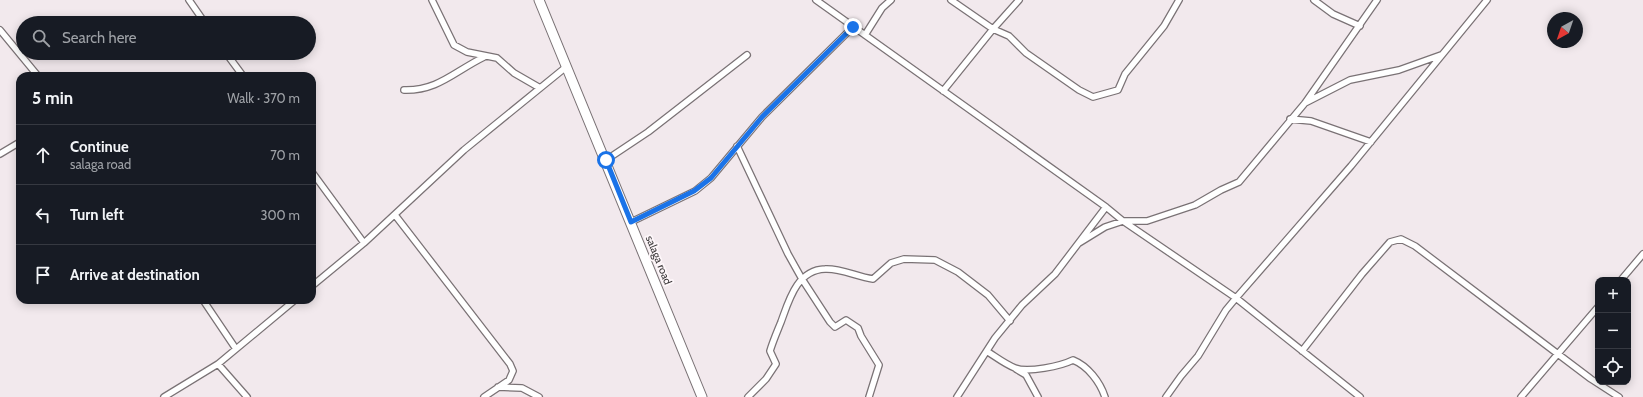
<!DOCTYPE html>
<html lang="en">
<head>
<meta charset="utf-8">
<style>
  body { margin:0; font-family:Cabin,sans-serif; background:#20242c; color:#f1f3f6 }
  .controls { position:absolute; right:12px; bottom:12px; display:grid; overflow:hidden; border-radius:8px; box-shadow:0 2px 10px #0003 }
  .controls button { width:36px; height:36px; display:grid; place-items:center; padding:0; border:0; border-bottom:1px solid #363941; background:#171b24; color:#f1f3f6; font:20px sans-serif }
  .compass { position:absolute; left:1547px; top:12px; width:36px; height:36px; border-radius:50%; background:#171b24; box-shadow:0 2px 10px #0003; rotate:220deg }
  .stop { position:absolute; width:12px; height:12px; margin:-9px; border:3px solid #1a73e8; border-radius:50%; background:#fff }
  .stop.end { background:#1a73e8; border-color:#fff; box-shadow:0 1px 4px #0008 }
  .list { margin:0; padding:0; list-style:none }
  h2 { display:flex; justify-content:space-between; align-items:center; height:52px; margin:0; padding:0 16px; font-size:17px }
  h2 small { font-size:13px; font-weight:400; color:#9ea1a6 }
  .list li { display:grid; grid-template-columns:26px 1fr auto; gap:12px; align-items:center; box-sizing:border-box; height:60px; padding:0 16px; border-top:1px solid #363941 }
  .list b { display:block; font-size:15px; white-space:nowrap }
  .list p { margin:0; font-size:13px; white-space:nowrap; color:#9ea1a6 }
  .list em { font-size:13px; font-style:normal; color:#9ea1a6 }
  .icon { flex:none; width:22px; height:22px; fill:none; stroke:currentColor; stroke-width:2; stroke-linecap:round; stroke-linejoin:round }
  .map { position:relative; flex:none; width:1643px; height:397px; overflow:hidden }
  .search { position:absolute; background:#171b24; box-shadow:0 2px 10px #0003; left:16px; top:16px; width:300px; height:44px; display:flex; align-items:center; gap:10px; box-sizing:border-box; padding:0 14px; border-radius:22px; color:#9ea1a6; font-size:15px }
  .panel { position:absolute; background:#171b24; box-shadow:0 2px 10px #0003; left:16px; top:72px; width:300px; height:232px; border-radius:12px }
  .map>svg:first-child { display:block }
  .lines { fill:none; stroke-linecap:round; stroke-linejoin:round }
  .minor-casing { stroke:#7a7275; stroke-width:8 }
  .primary-casing { stroke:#7a7275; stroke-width:11 }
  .minor { stroke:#fff; stroke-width:5.5 }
  .primary { stroke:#fff; stroke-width:9 }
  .route { stroke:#1a73e8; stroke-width:5 }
  .labels { text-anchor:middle; stroke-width:3.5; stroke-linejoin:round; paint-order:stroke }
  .street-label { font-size:11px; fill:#3c393a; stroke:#fef7fa }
</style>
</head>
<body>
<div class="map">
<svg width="1643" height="397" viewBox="0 0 1643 397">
  <rect width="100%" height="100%" fill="#f2e9ed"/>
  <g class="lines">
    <defs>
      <path id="minor" d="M189,0L205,23
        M432,0L454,45L467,52L497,58L514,73L540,88
        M816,0L1106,207L1123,221L1236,298L1360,397
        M951,0L993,29L1009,36L1026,53L1079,90L1093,97L1118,90L1125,74L1164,26L1179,0
        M1314,0L1333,14L1360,26
        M0,30L38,76
        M865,35L882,8L891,0
        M226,53L243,76
        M404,90C438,91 455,71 484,57
        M943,91L993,29L1019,0
        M1305,103L1350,80L1399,70L1441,55
        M1290,119L1311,121L1371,142
        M737,146L788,254L802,279L830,322L835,327L846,320L858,328L861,336L879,365L869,397
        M0,154L20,142
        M606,160L648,132L747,55
        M312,172L364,243
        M395,215L510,364L513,371L509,380L484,397
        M631,222L695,191L711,178L762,117L853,27
        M1079,243L1105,227L1123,221H1147L1195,205L1221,190L1239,182L1305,103L1377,0
        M1621,280L1643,254
        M312,286L364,243L464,150L566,67
        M203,300L236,349
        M1302,351L1362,274L1390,242L1401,239L1415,246L1591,379L1619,397
        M988,352C996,357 1005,364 1015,368C1028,373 1061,366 1073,360C1088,366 1100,382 1105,397
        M218,364L247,397
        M1016,369L1026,375L1038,397
        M498,387L522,388L539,397
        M164,397L218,364L295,300
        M748,397L766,379L776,364L770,351C773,341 777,332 781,322C789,300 797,270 825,269C841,268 857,277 873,279L891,263L904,259L935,260L958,272L988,295L1010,321
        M957,397L995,338L1022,305L1055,274L1106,207
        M1166,397L1181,376L1198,356L1226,310L1236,298L1351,166L1487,0
        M1521,397L1598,307"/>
      <path id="primary" d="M539,0L702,397"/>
    </defs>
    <!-- minor casing -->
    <use href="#minor" class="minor-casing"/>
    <!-- primary casing -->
    <use href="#primary" class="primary-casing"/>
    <!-- minor -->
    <use href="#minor" class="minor"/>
    <!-- primary -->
    <use href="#primary" class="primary"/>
  </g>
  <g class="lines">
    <!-- route -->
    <path class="route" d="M606,160L631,222L694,191L711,178L762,117L853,27"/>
  </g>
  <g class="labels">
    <!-- street labels -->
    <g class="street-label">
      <text transform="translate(659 260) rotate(68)" y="4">salaga road</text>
    </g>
  </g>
</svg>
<div class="controls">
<button>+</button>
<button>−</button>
<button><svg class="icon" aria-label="locate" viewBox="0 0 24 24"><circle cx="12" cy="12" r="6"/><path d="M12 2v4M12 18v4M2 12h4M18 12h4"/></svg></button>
</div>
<svg class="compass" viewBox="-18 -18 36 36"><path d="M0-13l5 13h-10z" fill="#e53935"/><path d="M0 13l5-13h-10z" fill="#9ea1a6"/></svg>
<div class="stop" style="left:606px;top:160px"></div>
<div class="stop end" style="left:853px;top:27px"></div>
<div class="search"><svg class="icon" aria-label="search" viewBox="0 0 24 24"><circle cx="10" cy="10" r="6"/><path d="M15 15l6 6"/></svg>Search here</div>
<section class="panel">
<h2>5 min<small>Walk · 370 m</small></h2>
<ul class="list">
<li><svg class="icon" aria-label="ahead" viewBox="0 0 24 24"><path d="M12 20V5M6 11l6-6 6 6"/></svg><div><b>Continue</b><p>salaga road</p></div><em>70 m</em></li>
<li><svg class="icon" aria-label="left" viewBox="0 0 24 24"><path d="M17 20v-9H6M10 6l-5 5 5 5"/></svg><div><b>Turn left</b></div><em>300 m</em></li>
<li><svg class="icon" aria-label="arrive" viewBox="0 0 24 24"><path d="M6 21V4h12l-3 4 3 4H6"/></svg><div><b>Arrive at destination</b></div></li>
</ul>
</section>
</div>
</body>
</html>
